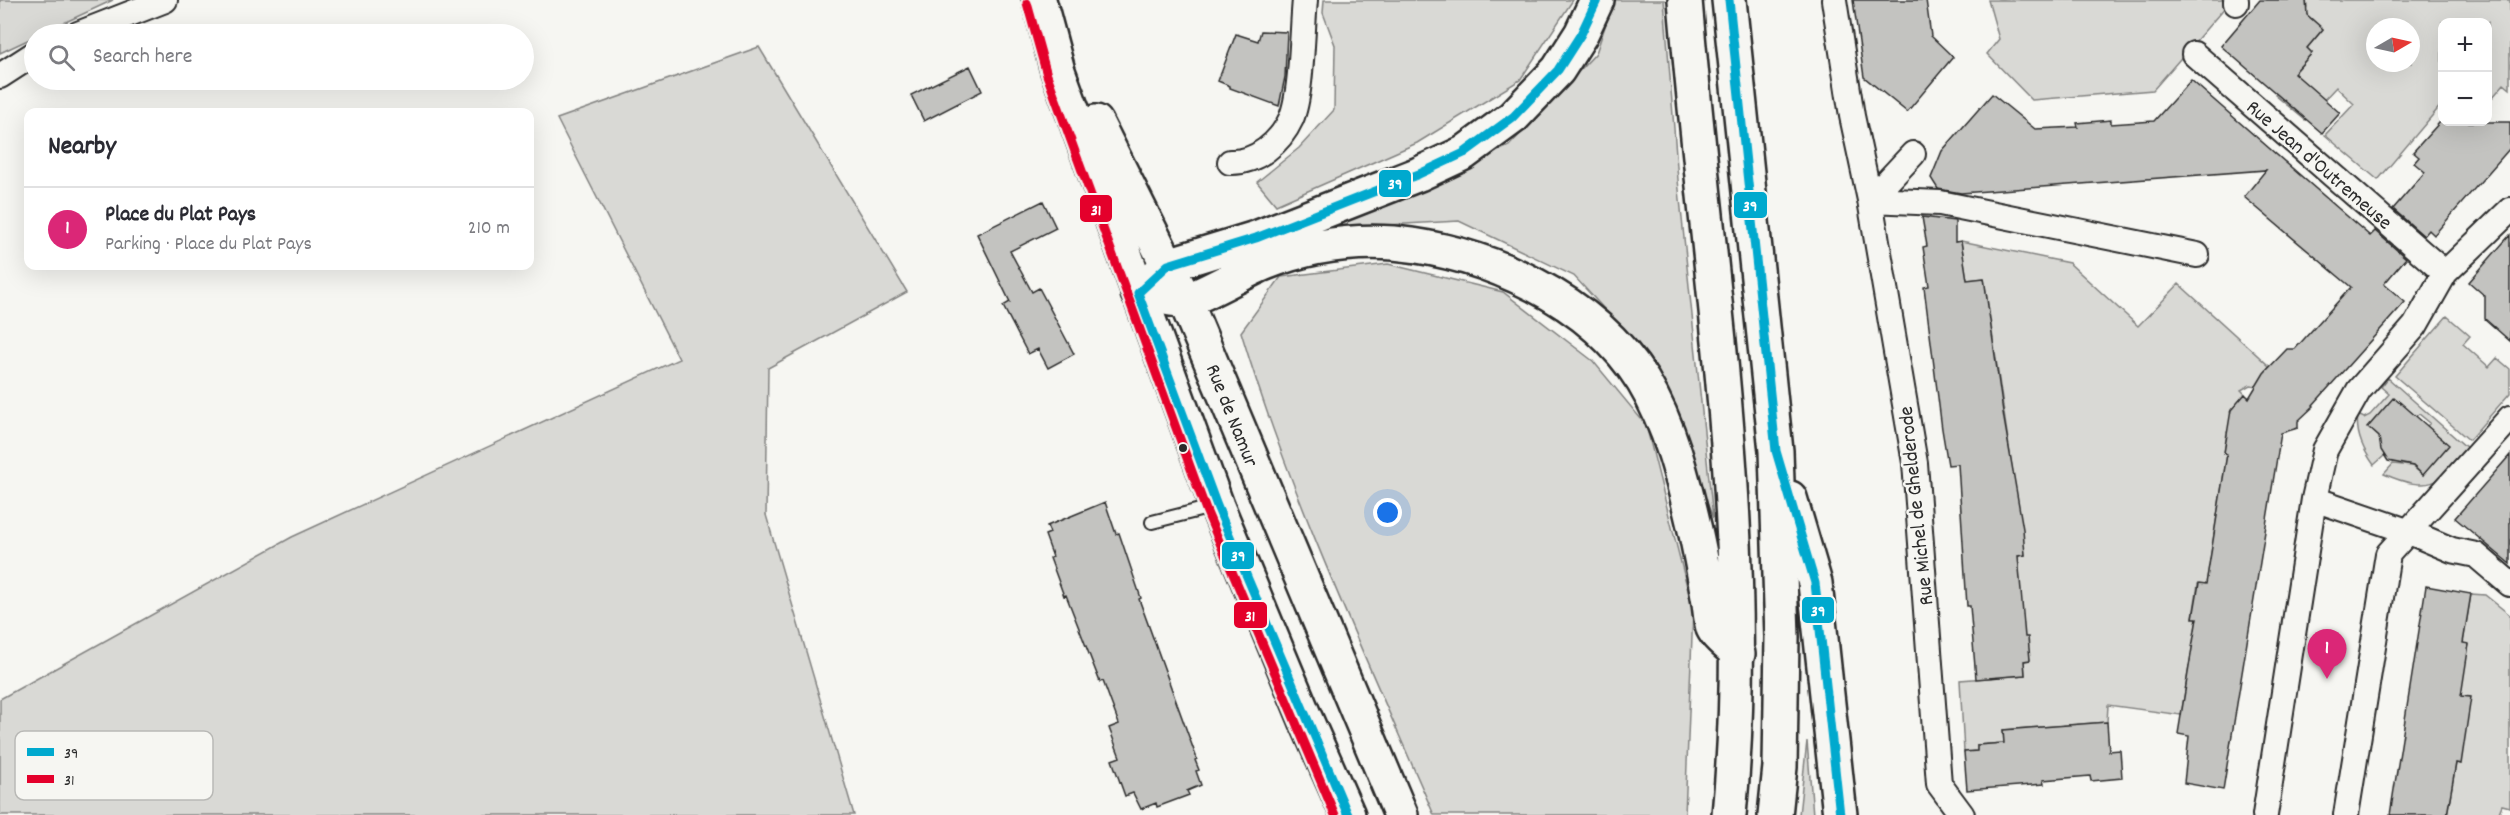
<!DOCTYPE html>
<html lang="en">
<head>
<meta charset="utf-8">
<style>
  body { margin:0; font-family:Dekko,sans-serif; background:#f7f7f7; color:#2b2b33 }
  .controls { position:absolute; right:18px; top:18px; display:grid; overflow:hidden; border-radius:12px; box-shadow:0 6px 24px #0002 }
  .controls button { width:54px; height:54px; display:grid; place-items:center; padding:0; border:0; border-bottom:2px solid #e1e1e2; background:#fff; color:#2b2b33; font:30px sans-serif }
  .compass { position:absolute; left:2366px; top:18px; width:54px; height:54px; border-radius:50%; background:#fff; box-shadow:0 6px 24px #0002; rotate:81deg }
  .you { position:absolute; left:1388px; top:513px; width:21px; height:21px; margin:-15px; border:4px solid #fff; border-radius:50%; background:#1a73e8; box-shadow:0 0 0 9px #1a73e833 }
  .badge { display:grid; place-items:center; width:39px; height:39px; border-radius:50%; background:#db2777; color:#fff; font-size:20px; font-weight:700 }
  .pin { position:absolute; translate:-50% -50px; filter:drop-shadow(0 2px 3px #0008) }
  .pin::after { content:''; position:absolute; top:32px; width:21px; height:18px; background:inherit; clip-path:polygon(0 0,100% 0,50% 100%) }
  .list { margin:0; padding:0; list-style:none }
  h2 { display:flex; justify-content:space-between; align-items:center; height:78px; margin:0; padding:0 24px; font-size:26px }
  h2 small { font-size:20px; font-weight:400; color:#7c7c81 }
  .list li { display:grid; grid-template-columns:39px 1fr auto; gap:18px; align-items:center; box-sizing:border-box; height:84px; padding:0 24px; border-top:2px solid #e1e1e2 }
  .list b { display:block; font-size:22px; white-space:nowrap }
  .list p { margin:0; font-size:20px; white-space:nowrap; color:#7c7c81 }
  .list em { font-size:20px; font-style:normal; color:#7c7c81 }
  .icon { flex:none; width:33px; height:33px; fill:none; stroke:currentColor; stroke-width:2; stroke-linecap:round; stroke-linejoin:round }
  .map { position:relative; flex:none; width:2510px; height:815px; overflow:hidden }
  .search { position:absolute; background:#fff; box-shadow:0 6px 24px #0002; left:24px; top:24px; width:510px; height:66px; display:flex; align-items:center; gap:15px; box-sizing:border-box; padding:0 21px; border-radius:33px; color:#7c7c81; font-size:22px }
  .panel { position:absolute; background:#fff; box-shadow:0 6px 24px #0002; left:24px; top:108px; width:510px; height:162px; border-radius:12px }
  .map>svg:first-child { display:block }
  .green { fill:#d9d9d5; stroke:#828280; stroke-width:1.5; fill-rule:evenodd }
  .building { fill:#c3c3c0; stroke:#2b2b2b; stroke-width:1.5 }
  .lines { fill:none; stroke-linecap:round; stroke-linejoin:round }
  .lane-casing { stroke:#2b2b2b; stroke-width:16 }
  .street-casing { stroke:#2b2b2b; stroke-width:28 }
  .secondary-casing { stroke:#2b2b2b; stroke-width:38 }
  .highway-casing { stroke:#2b2b2b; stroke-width:38 }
  .lane { stroke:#f6f6f2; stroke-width:12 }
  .street { stroke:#f6f6f2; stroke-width:24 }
  .secondary { stroke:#f6f6f2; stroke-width:33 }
  .highway { stroke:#f6f6f2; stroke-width:33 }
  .bus-1-casing { stroke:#f6f6f2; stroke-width:14 }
  .bus-2-casing { stroke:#f6f6f2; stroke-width:14 }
  .bus-1 { stroke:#00a9ce; stroke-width:9 }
  .bus-2 { stroke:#e4002b; stroke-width:9 }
  .bus-dot { fill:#2b2b2b; stroke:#f6f6f2; stroke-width:2 }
  .labels { text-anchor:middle; stroke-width:5; stroke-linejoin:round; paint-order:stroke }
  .street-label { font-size:21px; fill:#2b2b2b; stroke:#f6f6f2 }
  .key { fill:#f6f6f2; stroke:#b9b9b6; stroke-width:1.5 }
  .key-label { font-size:16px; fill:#2b2b2b }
  .line-badge { stroke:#f6f6f2; stroke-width:2 }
  .badge-label { font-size:16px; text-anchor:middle; font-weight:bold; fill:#fff }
</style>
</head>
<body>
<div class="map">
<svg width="2510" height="815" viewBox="0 0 2510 815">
  <rect width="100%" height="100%" fill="#f6f6f2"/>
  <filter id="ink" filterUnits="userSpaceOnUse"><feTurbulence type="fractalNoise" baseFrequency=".0167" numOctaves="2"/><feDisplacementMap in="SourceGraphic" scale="12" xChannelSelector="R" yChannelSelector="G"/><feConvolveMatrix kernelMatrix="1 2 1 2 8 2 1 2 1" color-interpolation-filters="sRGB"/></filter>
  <g filter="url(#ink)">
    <!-- green -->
    <path class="green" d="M0,0H113L40,34H34V37L0,53Z
      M1324,0H1573L1520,80L1417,143L1276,205L1257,182L1299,148L1334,110L1335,45L1323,13Z
      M1614,0H1664L1678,180L1713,518L1650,359L1574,276L1459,221L1332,228L1509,146L1596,53Z
      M1988,0H2226L2227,5L2153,90L2032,100L1987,54L1999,39Z
      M2306,0H2510V89L2504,84L2493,97L2488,92V22H2442V104L2378,180L2325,135L2354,104L2336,87L2305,120L2275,95L2312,53L2307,48L2323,29L2303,11L2307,7ZM2375,27H2411V63H2375Z
      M759,47L907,292L768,368L766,515L854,815H0V699L292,537L679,359L557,119Z
      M1961,241L2069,263L2138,326L2179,284L2269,366L2257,386L2250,385L2241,390L2245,394L2230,412L2238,419L2227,432L2224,453L2227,454L2206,584H2198L2193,617L2197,618L2181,715L2108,705L2107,722L2003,730L2004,743L1977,745V751L1964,752L1960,680L2025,675L2024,661L2030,660L2024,637L2018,556L2025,555L1984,278L1967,280Z
      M1388,264L1503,292L1593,361L1646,425L1693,610L1685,815H1434C1365,656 1291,498 1241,332L1281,277Z
      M2447,316L2470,336L2463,344L2489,367L2497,358L2510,369V393L2469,440L2395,376Z
      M2388,378L2468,449C2457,457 2452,469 2442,477C2426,491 2400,481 2384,474L2393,464L2412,466L2423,475L2427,426L2430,423L2419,414L2382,439L2384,456L2374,465C2363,450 2355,434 2358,415L2364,418L2370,415L2389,394L2381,387Z
      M2471,594L2485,595L2510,615V807L2502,805L2498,815H2447L2456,763V695L2469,645L2463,643Z
      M1807,741L1813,815H1799Z"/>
    <!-- building -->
    <path class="building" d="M1853,0H1926L1931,36L1953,57L1907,112L1864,77Z
      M2260,0H2306L2307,15L2323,29L2307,48L2312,53L2294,73L2340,113L2322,133L2221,46Z
      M1261,31L1287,32L1285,77L1279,106L1230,88V86L1218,81L1236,34L1258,41Z
      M970,66L982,91L924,121L911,95Z
      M2191,80L2370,236L2375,231L2406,258L2384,284L2405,302L2313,405L2314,406L2298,421V428L2281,433L2223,790L2184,783L2189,736L2178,734L2197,618H2193L2199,583L2206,584L2227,454L2224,453L2231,410L2245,394L2249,398L2264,373L2287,349H2295L2351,287L2244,197L2266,170L1961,193L1938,189L1931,178L1942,151L1992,94L2035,129L2078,127L2077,123L2111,120V124L2154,121Z
      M2440,122H2510V148L2434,235L2429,230L2424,236L2393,209L2425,172L2414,163L2419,157L2413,152Z
      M1043,201L1056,228L1010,251L1032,292L1039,288L1074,354L1048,368L1038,349L1028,354L1003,306L1010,302L977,234Z
      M1922,217L1955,221V242L1961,241L1967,280L1984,278L2004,419L2023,529L2025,555L2018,556L2025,637H2028L2030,660L2024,661L2025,675L1976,679L1970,606H1967L1958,464L1948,465L1942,429L1924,287L1929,286L1923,247L1927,246Z
      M2510,235V341L2485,319V296L2469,282Z
      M2394,397L2449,445L2423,475L2413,466L2388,461L2381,450L2379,437L2368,427Z
      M2510,455V564L2455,518Z
      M1105,502L1116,534L1119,533L1141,598L1139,599L1197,759L1195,760L1199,770L1196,771L1201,785L1187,791L1189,795L1157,807L1156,803L1141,809L1133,793L1125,796L1112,760L1120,757L1109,728L1119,724L1103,681L1100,682L1066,595L1064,596L1050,558L1053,557L1045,535L1050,533L1047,526Z
      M2426,586L2471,594L2463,643L2469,644L2461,696L2471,697L2461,764L2456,763L2447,815H2390Z
      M2107,722L2109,751L2120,750L2122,778L2091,781L2090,776L2043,780L2044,784L1967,790L1964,752L1977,751V745L2004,743L2003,730Z"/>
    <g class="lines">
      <defs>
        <path id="lane" d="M1152,522L1216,506"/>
        <path id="street" d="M1834,0L1852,116L1870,200L1915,463L1939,784L1962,815
          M2236,0V3
          M78,34L165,0
          M2194,54L2445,273
          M0,76L34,54
          M1230,162C1256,163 1280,143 1291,119C1302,94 1302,30 1305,0
          M1870,200L1940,203L2197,255
          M1870,200L1913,154
          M2314,499L2407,531L2452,550L2476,555L2510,584
          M2265,815L2314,499L2325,450L2359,390L2415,326L2445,273L2510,210
          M2346,815L2388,554L2510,418"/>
        <path id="secondary" d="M1039,0L1058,71L1217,506L1306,720L1348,815
          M1096,122L1185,300L1401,815"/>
        <path id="highway" d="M1685,0C1707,271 1755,542 1729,815
          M1729,0L1776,451L1782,637L1780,767L1775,815
          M1138,293C1153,295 1168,300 1183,300C1196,300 1248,269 1265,263C1305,247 1350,240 1394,243C1487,252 1592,299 1643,381C1671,427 1683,479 1695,530C1700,552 1704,574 1708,597C1710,607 1710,618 1713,628C1717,637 1731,647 1738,654
          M1138,293L1168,265L1256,238L1419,174L1464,153L1513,117L1558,70L1581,34L1597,0
          M1790,498L1815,583L1840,815"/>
      </defs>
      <!-- lane casing -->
      <use href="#lane" class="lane-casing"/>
      <!-- street casing -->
      <use href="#street" class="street-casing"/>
      <!-- secondary casing -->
      <use href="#secondary" class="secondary-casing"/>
      <!-- highway casing -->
      <use href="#highway" class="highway-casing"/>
      <!-- lane -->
      <use href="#lane" class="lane"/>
      <!-- street -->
      <use href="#street" class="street"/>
      <!-- secondary -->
      <use href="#secondary" class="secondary"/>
      <!-- highway -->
      <use href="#highway" class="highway"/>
      <defs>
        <path id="bus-1" d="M1729,0L1776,451L1815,583L1840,815
          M1348,815L1217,506L1138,293L1168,265L1256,238L1419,174L1464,153L1513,117L1558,70L1581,34L1597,0"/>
        <path id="bus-2" d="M1027,3L1047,75L1206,510L1335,815"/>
      </defs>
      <!-- bus-1 casing -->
      <use href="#bus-1" class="bus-1-casing"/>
      <!-- bus-2 casing -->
      <use href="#bus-2" class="bus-2-casing"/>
      <!-- bus-1 -->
      <use href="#bus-1" class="bus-1"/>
      <!-- bus-2 -->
      <use href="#bus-2" class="bus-2"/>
    </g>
  </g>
  <!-- markers -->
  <circle class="bus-dot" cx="1183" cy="448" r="5"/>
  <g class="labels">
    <!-- street labels -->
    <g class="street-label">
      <text transform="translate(2320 164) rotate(41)" y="7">Rue Jean d'Outremeuse</text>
      <text transform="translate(1233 415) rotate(68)" y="7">Rue de Namur</text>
      <text transform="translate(1915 506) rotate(-96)" y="7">Rue Michel de Ghelderode</text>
    </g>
  </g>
  <!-- legend -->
  <rect x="15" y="731" width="198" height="69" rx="9" class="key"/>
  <rect x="27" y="748" width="27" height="8" fill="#00a9ce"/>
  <rect x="27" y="775" width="27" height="8" fill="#e4002b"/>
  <g class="key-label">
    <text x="64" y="758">39</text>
    <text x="64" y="785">31</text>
  </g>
  <g class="line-badge">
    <rect x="1378" y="169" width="34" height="29" rx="6" fill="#00a9ce"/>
    <rect x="1733" y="191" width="35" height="28" rx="6" fill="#00a9ce"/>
    <rect x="1079" y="194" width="34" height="29" rx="6" fill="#e4002b"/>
    <rect x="1221" y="541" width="34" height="29" rx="6" fill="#00a9ce"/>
    <rect x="1801" y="596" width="34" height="28" rx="6" fill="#00a9ce"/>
    <rect x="1233" y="601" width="35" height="28" rx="6" fill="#e4002b"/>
  </g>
  <g class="badge-label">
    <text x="1395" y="189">39</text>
    <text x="1750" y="211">39</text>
    <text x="1096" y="215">31</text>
    <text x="1238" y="561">39</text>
    <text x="1818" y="616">39</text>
    <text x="1250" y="621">31</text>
  </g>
</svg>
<div class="controls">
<button>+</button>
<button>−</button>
</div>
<svg class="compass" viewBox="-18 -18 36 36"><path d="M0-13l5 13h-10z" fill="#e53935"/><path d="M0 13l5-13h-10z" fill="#7c7c81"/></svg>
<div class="you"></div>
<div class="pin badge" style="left:2327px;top:679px">1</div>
<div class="search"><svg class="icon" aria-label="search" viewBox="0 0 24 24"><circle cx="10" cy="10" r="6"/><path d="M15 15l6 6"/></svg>Search here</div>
<section class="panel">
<h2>Nearby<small></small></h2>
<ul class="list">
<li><span class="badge">1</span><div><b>Place du Plat Pays</b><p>Parking · Place du Plat Pays</p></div><em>210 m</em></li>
</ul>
</section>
</div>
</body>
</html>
